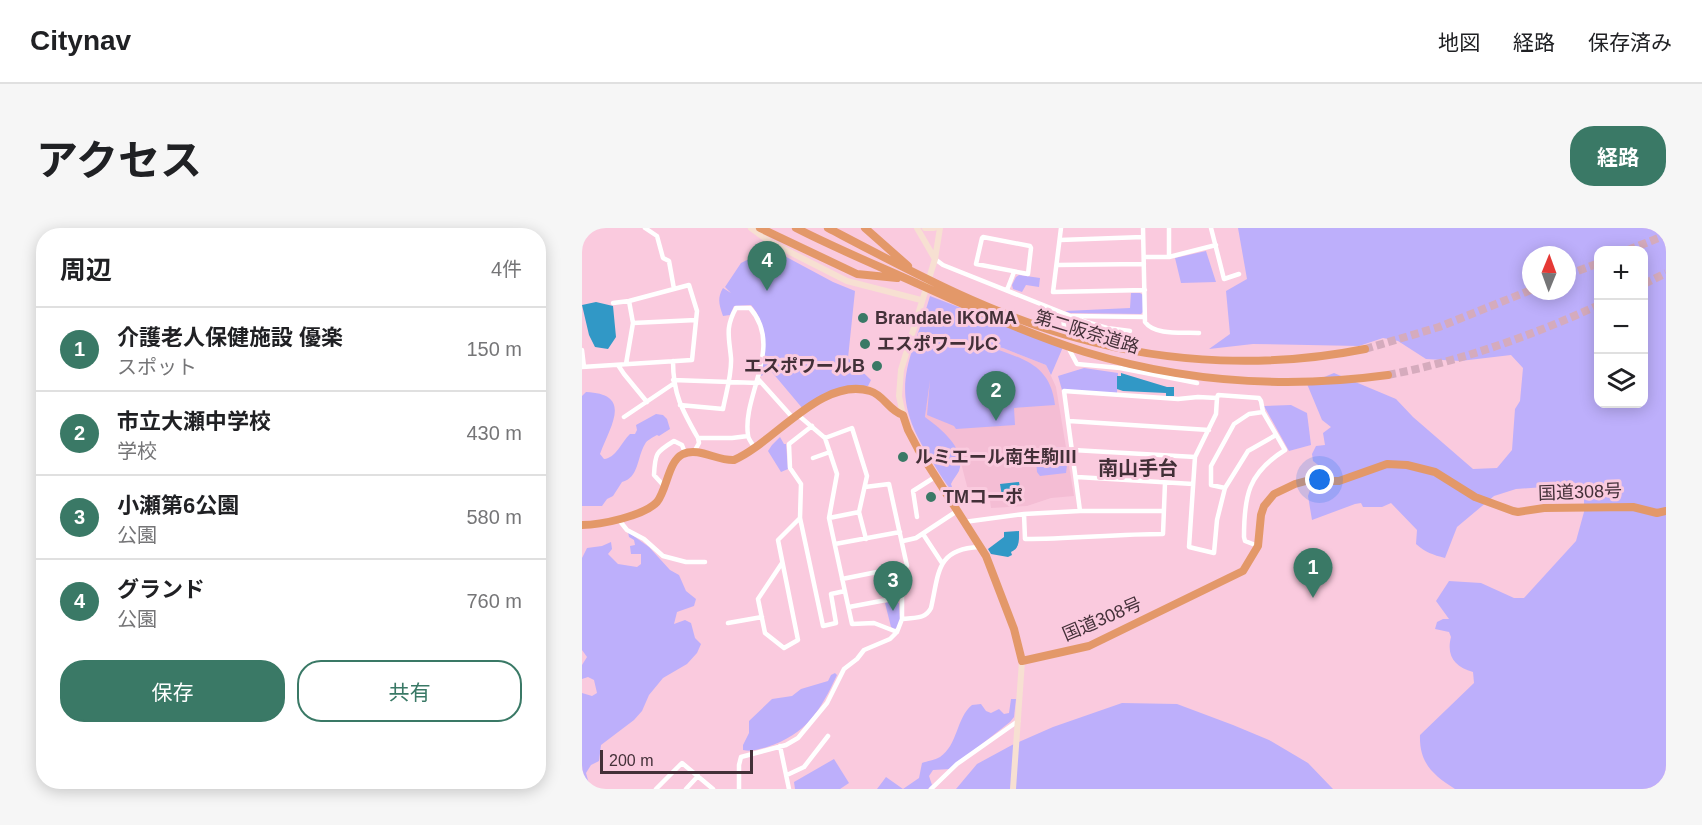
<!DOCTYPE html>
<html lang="ja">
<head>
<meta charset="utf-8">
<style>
  body { margin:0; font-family:Arial,"Noto Sans JP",sans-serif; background:#f6f6f6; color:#202124 }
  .controls { position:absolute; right:18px; top:18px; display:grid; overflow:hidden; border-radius:12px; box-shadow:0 3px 15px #0003 }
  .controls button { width:54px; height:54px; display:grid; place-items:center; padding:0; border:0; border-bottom:2px solid #e0e0e0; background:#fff; color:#202124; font:30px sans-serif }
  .compass { position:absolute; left:940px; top:18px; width:54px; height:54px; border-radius:50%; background:#fff; box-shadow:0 3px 15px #0003; rotate:1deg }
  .scale { position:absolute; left:18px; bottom:15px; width:153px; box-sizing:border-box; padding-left:6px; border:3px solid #433038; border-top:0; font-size:16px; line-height:21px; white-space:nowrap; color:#433038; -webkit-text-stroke:4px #facade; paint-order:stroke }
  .you { position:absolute; left:738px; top:252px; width:21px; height:21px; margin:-15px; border:4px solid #fff; border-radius:50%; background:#1a73e8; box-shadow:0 0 0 9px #1a73e833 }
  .badge { display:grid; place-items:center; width:39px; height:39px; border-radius:50%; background:#3a7966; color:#fff; font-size:20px; font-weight:700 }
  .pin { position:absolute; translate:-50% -50px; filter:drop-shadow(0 2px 3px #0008) }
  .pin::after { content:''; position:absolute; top:32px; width:21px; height:18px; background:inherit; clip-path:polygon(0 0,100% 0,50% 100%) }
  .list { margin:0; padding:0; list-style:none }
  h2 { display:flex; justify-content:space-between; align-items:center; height:78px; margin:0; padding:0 24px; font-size:26px }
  h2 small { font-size:20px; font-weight:400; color:#757577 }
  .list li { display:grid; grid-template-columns:39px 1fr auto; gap:18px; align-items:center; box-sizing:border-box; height:84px; padding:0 24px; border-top:2px solid #e0e0e0 }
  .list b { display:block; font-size:22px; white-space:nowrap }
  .list p { margin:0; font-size:20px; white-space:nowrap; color:#757577 }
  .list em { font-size:20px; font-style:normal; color:#757577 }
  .actions { display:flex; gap:12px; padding:18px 24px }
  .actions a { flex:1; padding:14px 0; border:2px solid #3a7966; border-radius:24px; text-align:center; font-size:21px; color:#3a7966 }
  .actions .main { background:#3a7966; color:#fff }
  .icon { flex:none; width:33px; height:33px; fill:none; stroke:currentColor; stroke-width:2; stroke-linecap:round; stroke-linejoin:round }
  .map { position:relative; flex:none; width:1084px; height:561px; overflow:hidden; border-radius:24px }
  header { display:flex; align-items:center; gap:36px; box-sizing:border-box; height:84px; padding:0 30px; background:#fff; border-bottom:2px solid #e0e0e0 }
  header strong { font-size:28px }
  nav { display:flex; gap:33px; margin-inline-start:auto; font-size:21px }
  .intro { display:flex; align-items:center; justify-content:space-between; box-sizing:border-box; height:144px; padding:0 36px }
  h1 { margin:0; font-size:42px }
  .button { padding:15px 27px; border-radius:24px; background:#3a7966; color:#fff; font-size:21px; font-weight:700 }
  main { display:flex; gap:36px; padding:0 36px }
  aside { flex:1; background:#fff; border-radius:24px; box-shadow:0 3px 15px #0003 }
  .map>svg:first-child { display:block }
  .built { fill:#f4bdd4 }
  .green { fill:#bdaffb; fill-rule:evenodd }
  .water { fill:#3198c6 }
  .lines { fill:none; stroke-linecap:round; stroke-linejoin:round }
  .highway-tunnel { stroke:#d5abbd; stroke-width:8; stroke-dasharray:8 4; stroke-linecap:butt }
  .street { stroke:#fff; stroke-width:4.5 }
  .secondary { stroke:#f7e0d2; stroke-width:6 }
  .highway { stroke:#e39869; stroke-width:8 }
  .poi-dot { fill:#3a7966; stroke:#facade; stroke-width:2 }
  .labels { text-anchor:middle; stroke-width:6; stroke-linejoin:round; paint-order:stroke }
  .poi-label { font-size:18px; font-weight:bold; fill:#433038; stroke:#facade; text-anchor:start }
  .street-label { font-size:18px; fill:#433038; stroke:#facade }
  .neighbourhood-label { font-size:20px; font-weight:bold; fill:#433038; stroke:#facade }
</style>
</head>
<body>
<header>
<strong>Citynav</strong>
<nav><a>地図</a><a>経路</a><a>保存済み</a></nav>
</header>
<div class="intro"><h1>アクセス</h1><a class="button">経路</a></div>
<main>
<aside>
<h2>周辺<small>4件</small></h2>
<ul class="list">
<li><span class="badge">1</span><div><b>介護老人保健施設 優楽</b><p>スポット</p></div><em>150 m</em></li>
<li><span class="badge">2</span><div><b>市立大瀬中学校</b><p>学校</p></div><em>430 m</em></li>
<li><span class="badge">3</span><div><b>小瀬第6公園</b><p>公園</p></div><em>580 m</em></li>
<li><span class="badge">4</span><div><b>グランド</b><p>公園</p></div><em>760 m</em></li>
</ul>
<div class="actions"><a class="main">保存</a><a>共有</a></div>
</aside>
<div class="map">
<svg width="1084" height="561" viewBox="0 0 1084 561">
  <rect width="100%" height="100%" fill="#facade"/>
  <!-- built -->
  <path class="built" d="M367,108L421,120L464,137L474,159L492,268L469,270L445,278L409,280L407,265L387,266L379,235H360L343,190L347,153L351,138Z"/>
  <!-- green -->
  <path class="green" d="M656,0H1084V561H873C851,547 837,535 838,507L892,455L891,444C873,439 864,428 869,409L867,404L853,401L855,394L861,391H867L854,373L867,353L899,355L932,370H942L994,313L1002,284V267L990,257L934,261L912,268L875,299L863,330C851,327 843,324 834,316L835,302L809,275L800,279H781L779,275L773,276L730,292L726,268L729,259L753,255L736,248L740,240L731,233L730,226L734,218L743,217L741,205L749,199L740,192L725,156L752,145L814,171L831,189L891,241L915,240L930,222L933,181L938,173L941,140L929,127L878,133L844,131L816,113L801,110L777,118L671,116L627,121L648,106L644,63L665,51ZM1017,22H1062V176H1017ZM949,27H985V63H949Z
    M182,17L251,54L273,63L266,130L289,152L286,158H278L221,181L189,143L179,148C184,123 187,98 169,77L152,78L148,87L141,88C137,77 135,70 141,60L149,65L143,59L159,35L177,26Z
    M624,23L634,54L599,55L593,30Z
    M437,47L458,50L457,59L444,57L440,64L431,61L430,57L434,49Z
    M549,65H558L561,67V84L559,86L488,85L483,83L548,80Z
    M348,68L481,119L469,147L464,137L421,120L401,116C434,130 468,132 473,177L432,180L433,197L374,201L372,198L345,187L348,152L343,189C358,200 385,221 377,243C375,247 371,251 369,256L372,265C362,255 354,239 346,227C304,160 329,134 348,68Z
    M502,140L536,145L535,165L480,162L476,148Z
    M4,164C51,166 29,197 18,226L22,231C34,230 39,215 48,206H53L55,202L54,197L74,186L81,187L85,191L88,201L77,208L75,207C70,210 65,212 63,216C55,229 57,250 40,254L31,268L25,271L20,278H0V168Z
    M709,177L725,185L729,217L707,223L682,178Z
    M198,209L202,216H204L206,241L199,244L186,223L190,217Z
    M482,219L485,237L484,245L458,248L455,244L453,221Z
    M46,304L67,319L88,342L97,347L104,363L114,371L112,378L95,384L92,396L103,392L109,395L113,410L119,416L115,425L105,436L81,450L67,467L60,483L52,492L19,517L17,533L9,537L4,545L7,556L11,561H0V465L10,468L15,465L12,452L6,449L0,451V437L5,429L0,422V330L5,320L20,318L29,314L30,321L26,326L36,336L55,339L59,336V326H49L48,318L53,317L52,312L47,309Z
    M313,372L317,375L318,392L315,400L312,401L309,399L303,375Z
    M253,445L255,447C238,483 225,506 185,519C177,521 170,524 161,522V517L167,505V493L190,471L210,468L219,461L246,453L249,447Z
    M429,471H434L432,489L428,494L368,541L351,542L347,548L350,557L346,561H295L304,549L321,561L337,550L340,535C345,533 353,532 358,529C376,517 374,490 390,477L399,476L404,483L409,485L417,481L422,486L427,485Z
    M540,475L595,476L651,497L687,512L726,535L751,561H374L395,536L430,517L471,499Z
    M252,531L267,555L258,561H213L212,554Z"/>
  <!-- water -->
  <path class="water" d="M14,74L31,78L34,109L26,121L13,119L7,107L0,77Z
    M539,145L585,159H592V168H584V165L541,163L535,161V148H539Z
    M437,254L439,266L420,268L418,256Z
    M437,303C437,312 438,320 429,324L430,327L426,329L409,326L406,321L422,309V304Z"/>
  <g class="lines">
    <!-- highway-tunnel -->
    <path class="highway-tunnel" d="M1046,22L1084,7
      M985,47L1017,35
      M1062,56L1084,45
      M783,121L857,99L949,62
      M806,147C879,133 949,108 1017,77"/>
    <!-- street -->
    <path class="street" d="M63,0L75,8L81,30L87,33L92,61
      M479,0L471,64L563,62
      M561,0L563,94C573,108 601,104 617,105
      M587,0V29
      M629,0L642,51L657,46
      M401,9L448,18L449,20L446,46L394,36L400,10Z
      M478,12L561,9
      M562,29H587L634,17
      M353,31L361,37L501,93L525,100L548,103
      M475,37L562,36
      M425,62L432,44
      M481,86L482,99
      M490,88L563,89
      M51,95L114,92
      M487,121L495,136L538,140L615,155
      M0,122L2,139
      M91,133C91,166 100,182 116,210L117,215L112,224
      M44,136L51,95L47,73
      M36,137L42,146L65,174
      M0,139L110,132L115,83L107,57L47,73L31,75
      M176,151L211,190
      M91,152L176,155
      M635,170L636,167L677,170L679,173L681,184
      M98,177L141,181C144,165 150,146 149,130C147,108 143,100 154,80H168C202,119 160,167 166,207C166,211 170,215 172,219
      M216,187L243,210L255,246L247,290L270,396L292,395L315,404
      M42,189L91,156
      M487,193L627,202
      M230,198L207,216L208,240L219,256L218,290L241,398L254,395L249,366L263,363
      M116,210H150L166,208
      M243,210L270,200L285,248L277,284L247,290
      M491,222L613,229
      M231,230L248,224
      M495,249L611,256
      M82,258L72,247C73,225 74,224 92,213L100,217L103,225
      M643,260L629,257V238L652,196L667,186L681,184L703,222C666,245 662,268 662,309L663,313L676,318
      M498,283L482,163L596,171L616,169L635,170L634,186L613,229L607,319L632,325L635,292L643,260L666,223L694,207
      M277,284L284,311
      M442,286L443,311C489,311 535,306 581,306L583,255
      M335,289L331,263L353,249
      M37,292L45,302L62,311L81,328L104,334H123
      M382,294L442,286L498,283H582
      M341,306L360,335
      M321,313L334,310L375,283
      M253,316L318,304
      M200,335L176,371L183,405L202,420L216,412L196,312L218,290
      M260,351L325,338L307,256L283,259
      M267,379L320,369
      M320,391C332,389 343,392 349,380C357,345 354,321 397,319
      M146,395L180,389
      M198,518L207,561
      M205,547L222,539L246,508
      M74,561L100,535L131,561
      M104,561L116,548
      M157,561V537L159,529L204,517L216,510L245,475L262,441L275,431L282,422L308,411L315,404L320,391V369L313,340
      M349,561L375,536L436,493"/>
    <!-- secondary -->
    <path class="secondary" d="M169,0L188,14L265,53L339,72
      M335,0L353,31
      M343,0H352
      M321,187L317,168L319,142L353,31L358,0
      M431,561L440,433"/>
    <!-- highway -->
    <path class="highway" d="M178,0L275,46L315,50
      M214,0C253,20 294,37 334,55C389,80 446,106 503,124C602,154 704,161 806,147
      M246,0C326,42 407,86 495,110C589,136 688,140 783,121
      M283,0L326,38
      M0,297C18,297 62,288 75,274C85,262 86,233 101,226C117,219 135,233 152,232C192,215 240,148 288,163C302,167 307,183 321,187L326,202L336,221L404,328L432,401L440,433L507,418L661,343L676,318L679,287L682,278L692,266L713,256L724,253H757L805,236L825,237L853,244L893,269L931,283L936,284L962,280L1051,279L1075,285L1084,283"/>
  </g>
  <!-- markers -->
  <g class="poi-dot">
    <circle cx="281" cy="90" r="6"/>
    <circle cx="283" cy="116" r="6"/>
    <circle cx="295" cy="138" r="6"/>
    <circle cx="321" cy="229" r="6"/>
    <circle cx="349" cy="269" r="6"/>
  </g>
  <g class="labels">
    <!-- poi labels -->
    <g class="poi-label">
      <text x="293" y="96">Brandale IKOMA</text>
      <text x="295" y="122">エスポワールC</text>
      <text x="283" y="144" text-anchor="end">エスポワールB</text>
      <text x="333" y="235">ルミエール南生駒Ⅲ</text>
      <text x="361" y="275">TMコーポ</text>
    </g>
    <!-- street labels -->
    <g class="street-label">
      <text transform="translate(505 104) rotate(17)" y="6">第二阪奈道路</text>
      <text transform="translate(998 264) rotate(-2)" y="6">国道308号</text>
      <text transform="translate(520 391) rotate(-23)" y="6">国道308号</text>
    </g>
    <!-- neighbourhood labels -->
    <g class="neighbourhood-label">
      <text x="556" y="247">南山手台</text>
    </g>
  </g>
</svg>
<div class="controls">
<button>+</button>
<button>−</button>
<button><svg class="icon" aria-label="layers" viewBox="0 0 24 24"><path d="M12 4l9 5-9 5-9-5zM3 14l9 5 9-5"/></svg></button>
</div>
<svg class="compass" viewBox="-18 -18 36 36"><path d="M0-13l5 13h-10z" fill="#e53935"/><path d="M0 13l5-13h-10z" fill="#757577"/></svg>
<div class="scale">200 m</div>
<div class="you"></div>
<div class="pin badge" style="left:731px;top:370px">1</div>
<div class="pin badge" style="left:414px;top:193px">2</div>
<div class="pin badge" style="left:311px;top:383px">3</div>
<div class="pin badge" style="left:185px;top:63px">4</div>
</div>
</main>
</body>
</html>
